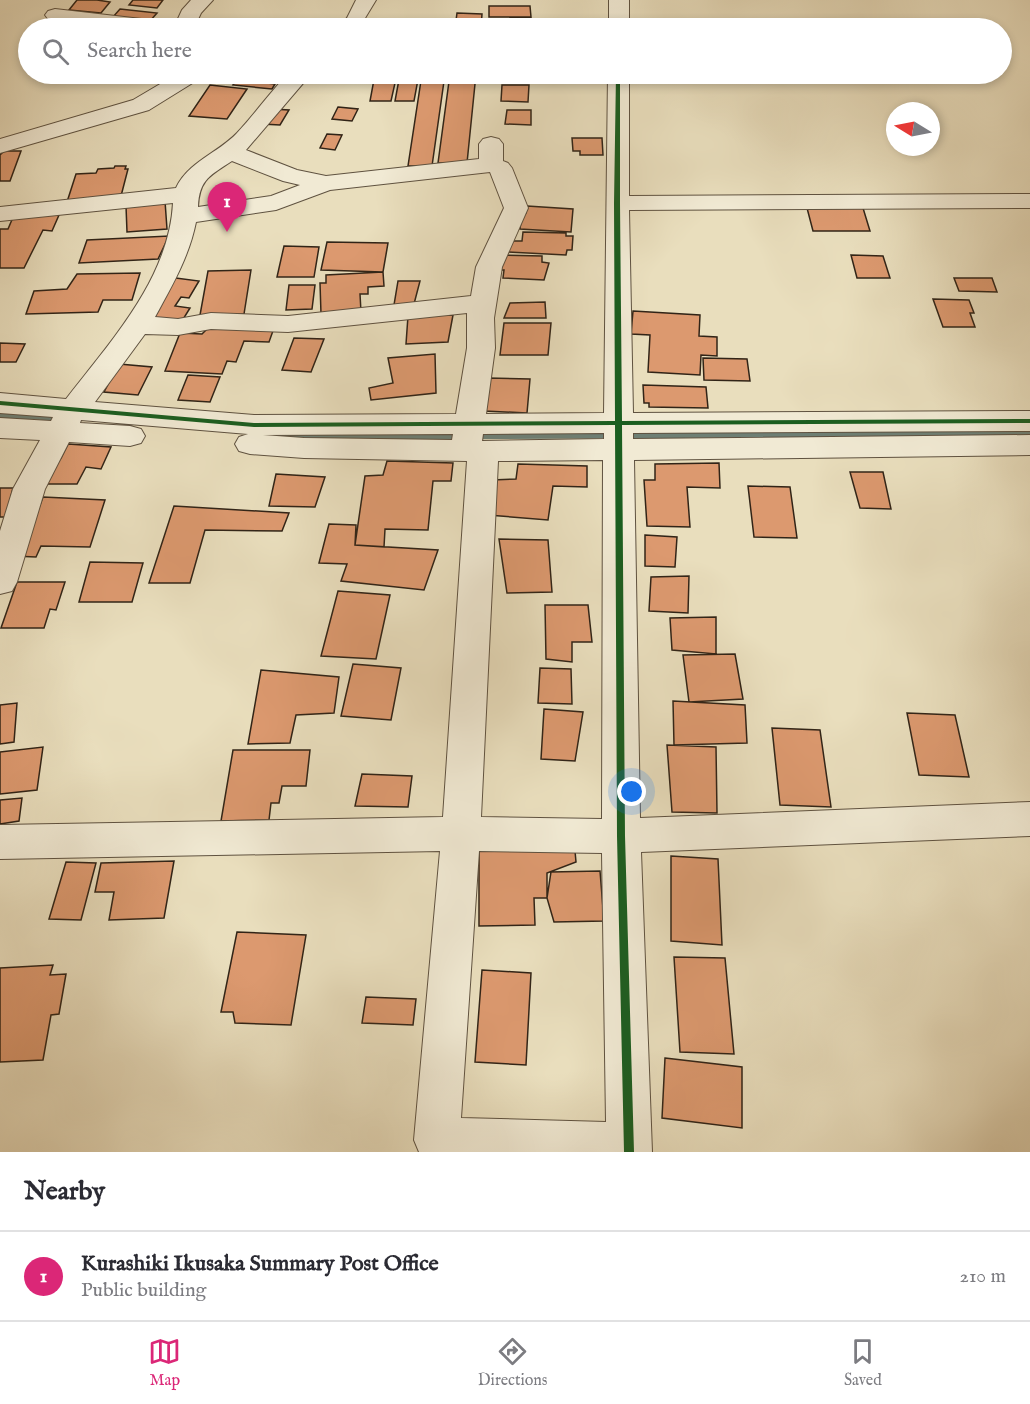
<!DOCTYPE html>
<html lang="en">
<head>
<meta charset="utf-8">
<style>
  body { margin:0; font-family:"IM FELL English",serif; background:#f2f2f3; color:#2b2b33 }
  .compass { position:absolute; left:886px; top:102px; width:54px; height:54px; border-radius:50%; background:#fff; box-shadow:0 3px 9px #0003; rotate:280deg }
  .you { position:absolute; left:632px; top:792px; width:21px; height:21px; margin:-15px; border:4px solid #fff; border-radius:50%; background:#1a73e8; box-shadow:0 0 0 9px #1a73e833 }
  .badge { display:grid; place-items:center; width:39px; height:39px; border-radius:50%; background:#db2777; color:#fff; font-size:20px; font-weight:700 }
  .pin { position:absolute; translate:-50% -50px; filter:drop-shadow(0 2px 3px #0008) }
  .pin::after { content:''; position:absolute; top:32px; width:21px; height:18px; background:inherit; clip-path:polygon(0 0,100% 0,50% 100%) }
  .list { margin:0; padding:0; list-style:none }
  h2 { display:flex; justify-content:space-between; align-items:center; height:78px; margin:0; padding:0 24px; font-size:26px }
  h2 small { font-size:20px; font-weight:400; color:#7c7c81 }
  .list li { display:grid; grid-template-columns:39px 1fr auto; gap:18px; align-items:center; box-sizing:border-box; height:90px; padding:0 24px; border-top:2px solid #e1e1e2 }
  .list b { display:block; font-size:22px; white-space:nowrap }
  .list p { margin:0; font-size:20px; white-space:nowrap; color:#7c7c81 }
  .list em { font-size:20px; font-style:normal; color:#7c7c81 }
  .icon { flex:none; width:33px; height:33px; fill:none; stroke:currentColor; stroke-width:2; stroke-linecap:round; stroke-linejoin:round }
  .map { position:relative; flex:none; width:1030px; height:1152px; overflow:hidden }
  .search { position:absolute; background:#fff; box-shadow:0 3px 9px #0003; left:18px; right:18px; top:18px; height:66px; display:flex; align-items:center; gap:15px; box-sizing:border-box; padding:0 21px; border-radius:33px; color:#7c7c81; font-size:22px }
  .sheet { height:168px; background:#fff }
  nav { display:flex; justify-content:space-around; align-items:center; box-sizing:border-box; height:84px; border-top:2px solid #e1e1e2; background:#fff; font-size:16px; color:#7c7c81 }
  nav a { display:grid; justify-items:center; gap:3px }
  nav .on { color:#db2777 }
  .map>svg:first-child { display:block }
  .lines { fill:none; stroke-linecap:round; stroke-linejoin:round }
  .stream { fill:#6e7f74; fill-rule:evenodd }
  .building { fill:#dc996f; stroke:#312417; stroke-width:1.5 }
  .minor-casing { stroke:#5f5240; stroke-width:2 }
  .minor { fill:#f1ead4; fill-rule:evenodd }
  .cycleway-casing { stroke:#f1ead4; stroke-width:3 }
  .cycleway { fill:#1b5e20; fill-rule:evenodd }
</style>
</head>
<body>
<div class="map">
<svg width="1030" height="1152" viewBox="0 0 1030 1152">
  <rect width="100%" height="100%" fill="#e9debd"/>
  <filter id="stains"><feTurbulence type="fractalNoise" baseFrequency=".00333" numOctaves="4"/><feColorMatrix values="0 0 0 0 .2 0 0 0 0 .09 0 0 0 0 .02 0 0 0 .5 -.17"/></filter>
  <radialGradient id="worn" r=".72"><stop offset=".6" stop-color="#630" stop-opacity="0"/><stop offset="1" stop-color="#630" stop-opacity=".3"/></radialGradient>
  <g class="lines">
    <!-- stream -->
    <path class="stream" d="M357,0H363L354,15L342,28H337L350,13Z
      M0,412L64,415L68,418L64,421L0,418Z
      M1030,430V436L311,440L275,437L271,434L275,431L311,434Z"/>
  </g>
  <!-- building -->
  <path class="building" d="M77,0H97L110,2L101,13L69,10Z
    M133,0H163L157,8L129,5Z
    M489,6H530L531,17H489Z
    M120,9L157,13L150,21L112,18Z
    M457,13L482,14L481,28H455Z
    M510,18H531V28H511Z
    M581,21V28H549V22Z
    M403,22H435L434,28H402Z
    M375,74H397L391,101H370Z
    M400,74H419L414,101H395Z
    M422,74H445L432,166H408Z
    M450,74H476L467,163H438Z
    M496,74H534V83L496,82Z
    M552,74H588L589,81H552Z
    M238,78L268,80L266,83L275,84L272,89L233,85Z
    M210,85L247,89L227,119L189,116Z
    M502,85H529L528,102L501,101Z
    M338,107L358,109L352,121L332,119Z
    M271,109L289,110L280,125L262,124Z
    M507,110H531V125L505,124Z
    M327,134L342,135L335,150L320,148Z
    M572,138H602L603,155H580V151H573Z
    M4,151H21L10,181H0V155Z
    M115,166H126L125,169H128L121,196L67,202L76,174L96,173L98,169L114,168Z
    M165,201L167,229L127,232L126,206Z
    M527,206L573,209L571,232L520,229L522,213H526Z
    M807,208H863L870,231H813Z
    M14,215H59L52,231L43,230L24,268H0V229H8Z
    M523,232L566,233V236H573L572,250H567L566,255L507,252L508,241H522Z
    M169,236L158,259L79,263L87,240Z
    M327,242L388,243L383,272L321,270Z
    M284,246L319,247L314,277H277Z
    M501,255L542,256V262L549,263L544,280L503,278L504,270H499Z
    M851,255L883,256L890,278H857Z
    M251,270L244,314L200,315L208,271Z
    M383,272L384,286L368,287V294H360L361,312L321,314L320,283H326V275Z
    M140,273L132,300H103L98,312L26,314L34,291L67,289L77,274Z
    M168,277L199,281L189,298L181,297L175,306L190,308L182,321L147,319Z
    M954,278H992L997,292L959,291Z
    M398,281H420L414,304L394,305Z
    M289,285H315L312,309L286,310Z
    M933,299L969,300L974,313H970L975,327H943Z
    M545,302L546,318H504L510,303Z
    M633,311L700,315L699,336L717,337V356L701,355L700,375L648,372L650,335L631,334Z
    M453,315L448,342L406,344L408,316Z
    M504,323H551L548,355H500Z
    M211,325L274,328L269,342L244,341L236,362L227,361L222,374L165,371L180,333L202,334Z
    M294,338L324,339L311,372L282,370Z
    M0,343L25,344L16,362H0Z
    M435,354L436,393L371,400L369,388L393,383L388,358Z
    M703,358L747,359L750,381L704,380Z
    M119,364L152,367L138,395L104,392Z
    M188,375L220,377L210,402L178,400Z
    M488,378L530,379L527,413L484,411Z
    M643,385L706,387L708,408L649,407V403H644Z
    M68,444L111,447L101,469L86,467L77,484H42L61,458Z
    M387,461L453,463L451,481H433L428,530L385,529L384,547L355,545L365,476L383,475Z
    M719,463L720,488L687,487L690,527L647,526L644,480H655V464Z
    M518,464L587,466V487L553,486L548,520L488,515L492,480L516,479Z
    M850,472H883L891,509L860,508Z
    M276,474L325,477L315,507L269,506Z
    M748,486L790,487L797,538L754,537Z
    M0,488H13L6,517H0Z
    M43,497L105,500L90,547L41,546L36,557L14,556L32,526Z
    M174,506L289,513L282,531L205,530L190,583H149Z
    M329,524L356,525L355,545L438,550L424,590L341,581L347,564L319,563Z
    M645,535L677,537L675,567L645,566Z
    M499,539L548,540L552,592L507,593Z
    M90,562L143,563L132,602H79Z
    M689,576L688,613L649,611L651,577Z
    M17,582H65L56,610L50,609L44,628H1Z
    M338,591L390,595L376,659L321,656Z
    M545,605H588L592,642H572V662L546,659Z
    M716,617V654L672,650L670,618Z
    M735,654L743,699L689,702L683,655Z
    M353,664L401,668L391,720L341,716Z
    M540,668L571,669L572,704L538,703Z
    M261,670L339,677L334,713L296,715L290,743L248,744Z
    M673,701L745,705L747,743L674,745Z
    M17,703L14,742L0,744V705Z
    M544,709L583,712L575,761L541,759Z
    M907,713L955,715L969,777L919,775Z
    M772,728L820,730L831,807L780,805Z
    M667,745L716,747L717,813L672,812Z
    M43,747L37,790L0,794V752Z
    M233,750H310L306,786H282L279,803H271L269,820L221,821Z
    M362,774L412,776L408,807L355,806Z
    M22,798L19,821L0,824V800Z
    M574,840L576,862L547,873V898H534L535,925L479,926V842Z
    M671,856L718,859L722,945L671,941Z
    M174,861L164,918L109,920L114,892H95L101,863Z
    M66,862L96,863L81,920L49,919Z
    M600,871L604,921L554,922L547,898L551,872Z
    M237,932L306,935L291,1025L235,1023L233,1012H221Z
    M674,957L725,958L734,1054L680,1052Z
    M53,965L50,975L66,974L59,1014L51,1015L43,1060L0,1062V968Z
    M482,970L531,973L526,1065L475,1062Z
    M366,997L416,999L413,1025L362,1023Z
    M665,1058L742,1067V1128L662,1118Z"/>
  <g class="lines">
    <defs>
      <path id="minor" d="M191,0H213L201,13L194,28H122L55,21L48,19L45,15L48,11L55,9L176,23L182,10Z
        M356,0H376L359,28H337L347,18Z
        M609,0H629V28H609Z
        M177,74H202L199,79L149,110L0,153V139L133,100Z
        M288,74H311L246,150L297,170L326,176L479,159V144L483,139L491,137L499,139L503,144V161L508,163L512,168L528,208L502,267L494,318L495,348L486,414L604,413L608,74H629V196L1030,194V208L629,210L633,413L1030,411V431L633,433V439L1030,435V455L634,460L640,818L1030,802V836L641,852L652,1152H419L414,1140L440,851L0,859V825L443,817L467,461L304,458L250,454L239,451L235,444L239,437L248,434L81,420L80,423L130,426L141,429L145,436L141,443L130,446L69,442L45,489L17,582L12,591L0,594V531L13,489L40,440L0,438V418L51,421L53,417L0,413V393L66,399C110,342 169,279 173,203L0,221V207L176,188C188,162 218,153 237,133C255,114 270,92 288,74ZM232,161L283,181L300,185L271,196L198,207C199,179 211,175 232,161ZM490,172L504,208L476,267L471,296L288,316L211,313L178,319L155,317C172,286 189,257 196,222L276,210L330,190ZM467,313V348L456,414L254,415L95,402L145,334L178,335L211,329L288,332ZM604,433V439L482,441L483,434ZM453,434L452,440L304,438L263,435ZM603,460L602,819L481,817L498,461ZM479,851L602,853L606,1122L461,1118Z"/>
    </defs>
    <!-- minor casing -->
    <use href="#minor" class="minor-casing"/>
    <!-- minor -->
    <use href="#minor" class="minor"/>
    <defs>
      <path id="cycleway" d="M616,74H620V203L622,421L1030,419V423L622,425L625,836L634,1152H624L617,836L615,425L254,427L0,405V401L254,423L615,421L614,203Z"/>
    </defs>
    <!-- cycleway casing -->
    <use href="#cycleway" class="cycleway-casing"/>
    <!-- cycleway -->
    <use href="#cycleway" class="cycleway"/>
  </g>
  <rect width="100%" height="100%" filter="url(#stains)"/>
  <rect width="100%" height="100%" fill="url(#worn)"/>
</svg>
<svg class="compass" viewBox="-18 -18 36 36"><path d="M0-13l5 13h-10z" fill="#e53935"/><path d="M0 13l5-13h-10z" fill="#7c7c81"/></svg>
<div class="you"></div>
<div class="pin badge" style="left:227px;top:232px">1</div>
<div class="search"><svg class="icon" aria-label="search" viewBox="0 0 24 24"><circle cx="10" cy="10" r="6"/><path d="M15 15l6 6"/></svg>Search here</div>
</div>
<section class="sheet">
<h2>Nearby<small></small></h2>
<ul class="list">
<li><span class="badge">1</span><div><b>Kurashiki Ikusaka Summary Post Office</b><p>Public building</p></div><em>210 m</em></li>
</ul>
</section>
<nav>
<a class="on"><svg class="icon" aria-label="map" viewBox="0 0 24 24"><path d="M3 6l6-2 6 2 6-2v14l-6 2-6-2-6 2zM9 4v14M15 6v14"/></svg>Map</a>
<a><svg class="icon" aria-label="directions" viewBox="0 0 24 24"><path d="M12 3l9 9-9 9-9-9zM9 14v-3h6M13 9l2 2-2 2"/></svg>Directions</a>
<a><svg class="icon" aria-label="saved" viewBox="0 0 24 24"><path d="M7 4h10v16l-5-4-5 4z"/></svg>Saved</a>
</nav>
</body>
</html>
